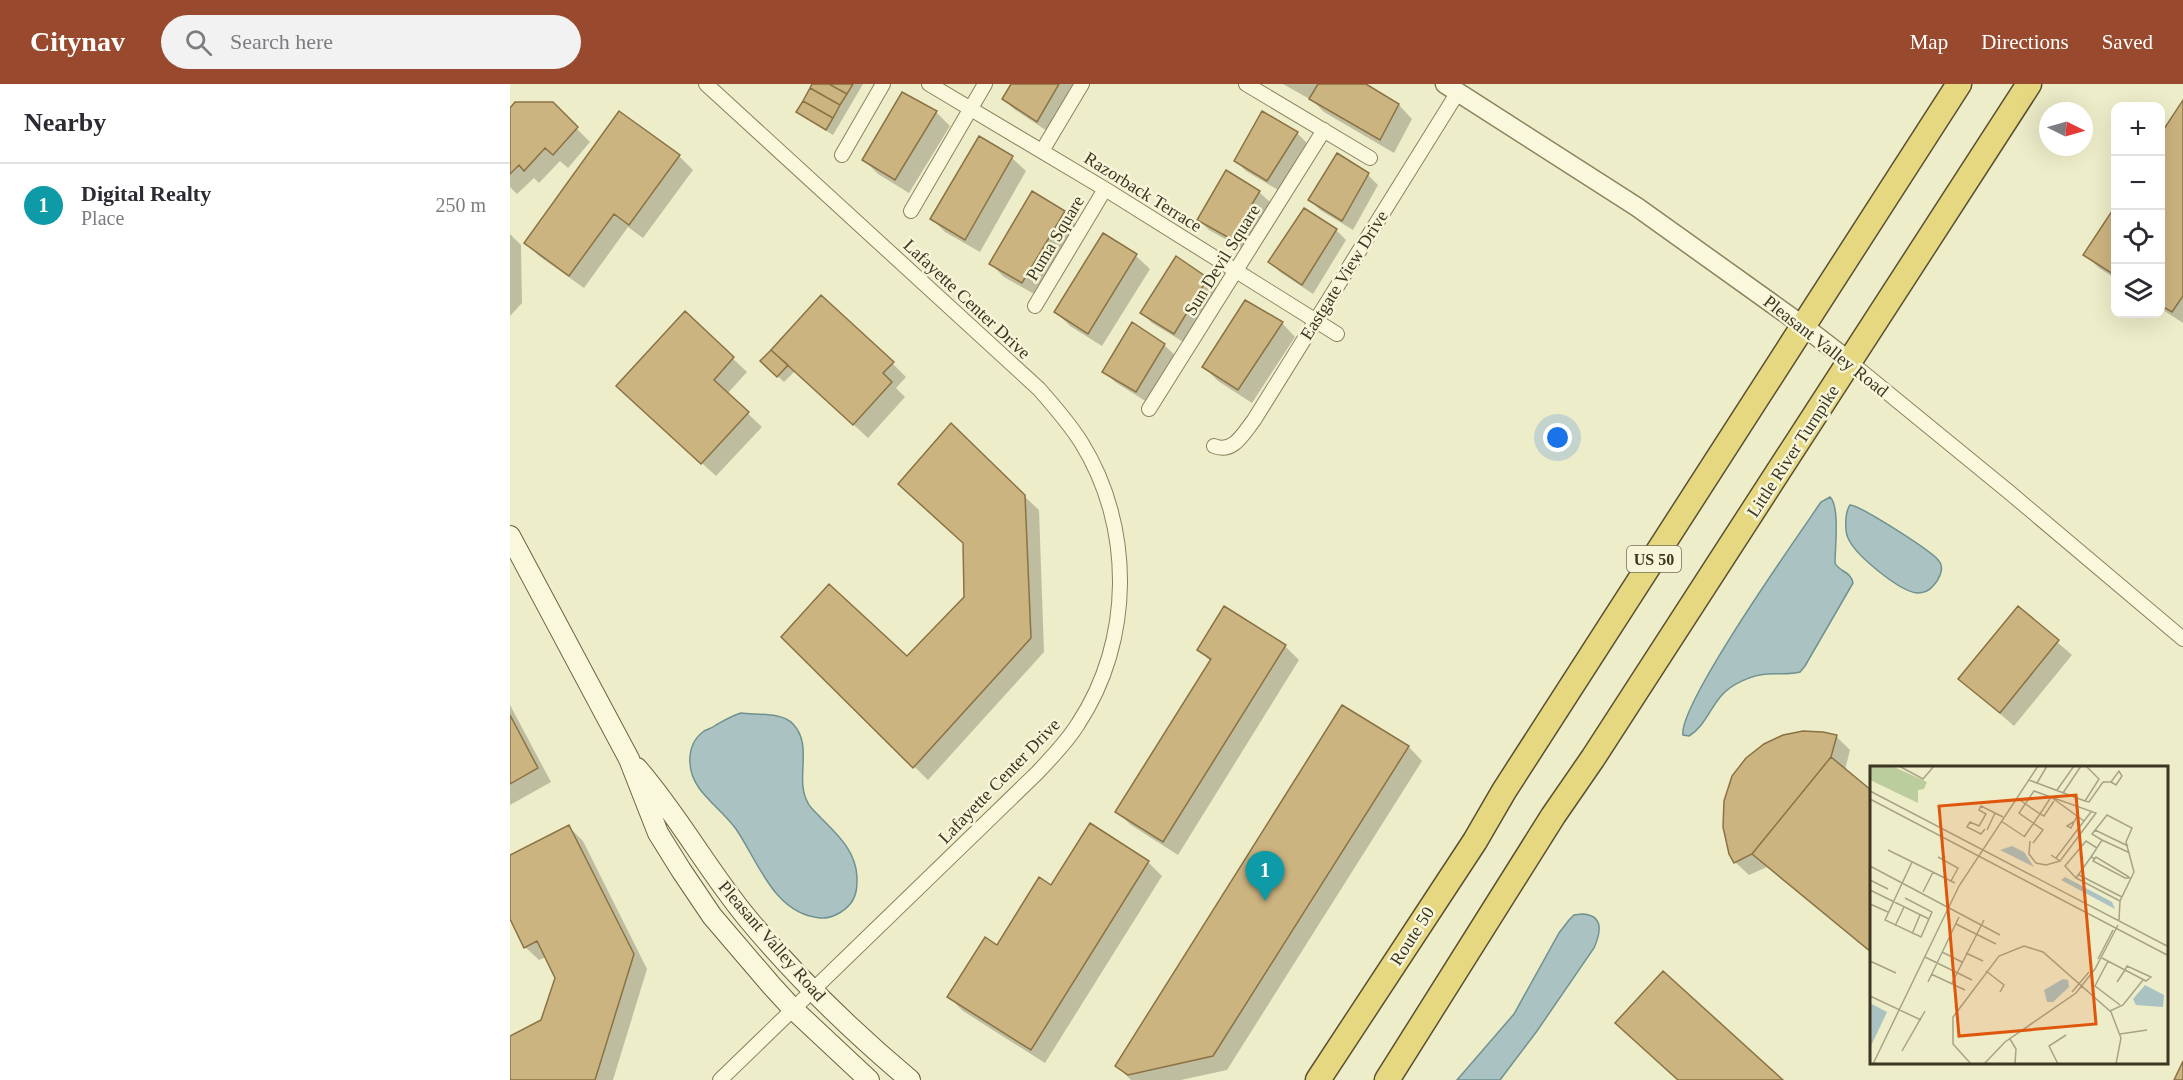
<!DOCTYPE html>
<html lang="en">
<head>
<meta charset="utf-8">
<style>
  body { margin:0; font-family:Georgia,serif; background:#f2f2f3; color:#2b2b33 }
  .controls { position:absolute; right:18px; top:18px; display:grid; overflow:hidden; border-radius:12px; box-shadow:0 6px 24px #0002 }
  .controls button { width:54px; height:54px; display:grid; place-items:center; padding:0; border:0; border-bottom:2px solid #e1e1e2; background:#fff; color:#2b2b33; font:30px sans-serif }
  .compass { position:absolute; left:1529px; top:18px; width:54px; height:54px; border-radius:50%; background:#fff; box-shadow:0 6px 24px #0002; rotate:95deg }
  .you { position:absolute; left:1048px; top:354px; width:21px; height:21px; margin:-15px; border:4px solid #fff; border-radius:50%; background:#1a73e8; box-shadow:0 0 0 9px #1a73e833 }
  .badge { display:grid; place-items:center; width:39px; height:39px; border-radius:50%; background:#994a2e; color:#fff; font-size:20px; font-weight:700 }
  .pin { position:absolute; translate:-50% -50px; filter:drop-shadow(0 2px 3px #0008) }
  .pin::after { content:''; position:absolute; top:32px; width:21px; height:18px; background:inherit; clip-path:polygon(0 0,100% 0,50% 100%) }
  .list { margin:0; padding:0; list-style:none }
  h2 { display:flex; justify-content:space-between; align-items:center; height:78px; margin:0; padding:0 24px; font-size:26px }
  h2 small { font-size:20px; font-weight:400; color:#7c7c81 }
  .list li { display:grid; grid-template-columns:39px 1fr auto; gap:18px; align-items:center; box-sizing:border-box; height:84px; padding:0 24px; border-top:2px solid #e1e1e2 }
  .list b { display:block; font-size:22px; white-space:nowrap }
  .list p { margin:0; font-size:20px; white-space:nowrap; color:#7c7c81 }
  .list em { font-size:20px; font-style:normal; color:#7c7c81 }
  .icon { flex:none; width:33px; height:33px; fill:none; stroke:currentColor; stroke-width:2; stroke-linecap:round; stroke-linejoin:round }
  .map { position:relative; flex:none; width:1673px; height:996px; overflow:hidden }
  header { display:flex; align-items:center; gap:36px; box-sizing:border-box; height:84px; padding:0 30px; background:#994a2e; color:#fff }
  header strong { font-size:28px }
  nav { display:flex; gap:33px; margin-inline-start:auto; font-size:21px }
  .search { width:420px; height:54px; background:#f2f2f3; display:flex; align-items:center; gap:15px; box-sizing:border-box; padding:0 21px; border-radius:33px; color:#7c7c81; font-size:22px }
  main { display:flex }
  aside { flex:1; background:#fff }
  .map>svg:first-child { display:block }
  .water { fill:#aac3c2; stroke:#709191; stroke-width:1.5 }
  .shadow { fill:#0003 }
  .building { fill:#ccb480; stroke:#8a7244; stroke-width:1.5 }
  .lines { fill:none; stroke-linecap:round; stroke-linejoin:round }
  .minor-casing { stroke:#8b825e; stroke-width:16 }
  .tertiary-casing { stroke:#8b825e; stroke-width:21 }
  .secondary-casing { stroke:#6d6341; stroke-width:22 }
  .trunk-casing { stroke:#594f32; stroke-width:27 }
  .minor { stroke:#f9f8dd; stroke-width:14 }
  .tertiary { stroke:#f9f8dd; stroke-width:18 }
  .secondary { stroke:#f9f8dd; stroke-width:20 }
  .trunk { stroke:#e6d880; stroke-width:24 }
  .labels { text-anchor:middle; stroke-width:5; stroke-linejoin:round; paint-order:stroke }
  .shield { fill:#f6f5d9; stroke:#746f58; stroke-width:1.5 }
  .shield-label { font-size:16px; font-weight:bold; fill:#3c3521 }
  .street-label { font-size:18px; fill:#3c3521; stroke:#f6f5d9 }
  .inset-road { fill:none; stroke:#a7a386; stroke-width:1.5 }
  .view { fill:#df570d; fill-opacity:0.15; stroke:#df570d; stroke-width:3 }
  .inset-edge { fill:none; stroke:#3c3521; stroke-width:3 }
</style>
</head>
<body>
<header>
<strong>Citynav</strong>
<div class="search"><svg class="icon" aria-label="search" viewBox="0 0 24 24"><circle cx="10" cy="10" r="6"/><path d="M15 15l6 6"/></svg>Search here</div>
<nav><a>Map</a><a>Directions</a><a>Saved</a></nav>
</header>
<main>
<aside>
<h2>Nearby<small></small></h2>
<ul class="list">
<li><span class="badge" style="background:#0f9aa8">1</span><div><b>Digital Realty</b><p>Place</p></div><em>250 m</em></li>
</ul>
</aside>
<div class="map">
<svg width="1673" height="996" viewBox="0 0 1673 996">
  <rect width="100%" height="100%" fill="#eeedc9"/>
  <!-- water -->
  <path class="water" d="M1320,413C1330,422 1325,464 1325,479C1329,488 1341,487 1343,499L1295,582L1290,588C1279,591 1269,589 1257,590C1242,591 1221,600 1211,612C1199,626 1195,642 1179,652L1173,651C1168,621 1288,452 1311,418Z
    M1340,421C1351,422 1422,467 1429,477C1435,484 1429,496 1423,502C1419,507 1414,509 1407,509C1389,507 1347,472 1339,456C1334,448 1335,428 1340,421Z
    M231,629C246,631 272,628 283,640C304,662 284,695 298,719C300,724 306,728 310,733C327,750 346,767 347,793C347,802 347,811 341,819C334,828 321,835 310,834C264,830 248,777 226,745C215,730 200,719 189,704C177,687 175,661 194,647C198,645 202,644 206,641C215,636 221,632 231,629Z
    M1072,830C1094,831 1091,848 1084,864L1027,947L990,996H947L1004,930L1049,849L1059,836L1064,831Z"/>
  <!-- shadow -->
  <path class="shadow" d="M304,0H353L323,51L295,34L288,28Z
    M503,0H565L537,47L504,25L494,15Z
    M773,0H853L889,21L902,35L884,69L814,28L803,17Z
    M1673,19V239L1650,224V54Z
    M42,20L80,58L58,84L50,77L29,99L24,94L7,110L0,103V27Z
    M426,28L440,42L399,109L368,90L354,76Z
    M787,49L797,59L768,106L736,87L726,77Z
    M169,72L183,86L133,154L118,143L74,204L29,172L16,159Z
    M502,74L516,87L470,168L435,148L421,134Z
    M858,91L868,101L843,146L810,126L800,116Z
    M749,108L760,118L731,164L699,146L689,136Z
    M1606,123V195L1589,184L1575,170Z
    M554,128L567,142L526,211L494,193L480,179Z
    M826,146L836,156L803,210L770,188L760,178Z
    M0,150L11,161L12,219L0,232Z
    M593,151L626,172L640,185L592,262L560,242L546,228Z
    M697,195L707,205L675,259L642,239L632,229Z
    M175,229L237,288L217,310L252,343L206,392L122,315Z
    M772,239L785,253L742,319L708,297L694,283Z
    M654,261L665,271L637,318L605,298L594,288Z
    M252,277L382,279L396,293L386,304L395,313L358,354L285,287L274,298Z
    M514,412L529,426L534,568L418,696L273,553L397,574L455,514Z
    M714,524L775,562L789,576L668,771L621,741L607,728L701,578L689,566Z
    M1508,524L1562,571L1504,642L1450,595Z
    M0,621L41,698L0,721Z
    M832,623L899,663L912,677L717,986L671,996H621L607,982Z
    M1326,652L1340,666L1335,686L1361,708V869L1257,783L1239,791L1225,778Z
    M59,743L73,757L137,885L103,996H0V954L32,937L46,894L36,873L29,876L15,863L0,831V772Z
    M638,778L652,792L535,979L453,927L439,913L542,803Z"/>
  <!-- building -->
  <path class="building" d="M302,0H319L337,10L330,21L300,4Z
    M319,0H343L337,10Z
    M501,0H549L527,38L492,15Z
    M808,0H856L889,20L870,56L799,15Z
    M300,4L330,21L323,34L293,17Z
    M392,8L427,27L385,96L352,76Z
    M1673,16V212L1662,228L1650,221V51Z
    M293,17L323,34L316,46L286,28Z
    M5,18H43L68,43L43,71L35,64L14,87L9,81L0,90V24Z
    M109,27L170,71L119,141L104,130L59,192L14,159Z
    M752,27L788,48L757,97L724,77Z
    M469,52L503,72L455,156L420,135Z
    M827,69L859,89L832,137L798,116Z
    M716,86L750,107L721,155L687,136Z
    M522,107L555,127L512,199L479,180Z
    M1606,121V192L1573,171Z
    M794,124L827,145L792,201L758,178Z
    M593,149L627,170L578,250L544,228Z
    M666,172L698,194L664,250L630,229Z
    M311,211L384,278L373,289L382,298L343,341L261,266Z
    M735,216L773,238L728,306L692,283Z
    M175,227L224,273L204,296L239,328L191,380L106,302Z
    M622,238L655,260L626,308L592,288Z
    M261,266L278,281L267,293L250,277Z
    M441,339L515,411L521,554L403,684L271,553L319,500L397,572L454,513L453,459L388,400Z
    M714,522L776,561L653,758L605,728L701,575L687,566Z
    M1508,522L1549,556L1490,629L1448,595Z
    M832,621L899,662L703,972L618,991L605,982Z
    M0,631L28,684L0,700Z
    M1293,647L1313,648L1327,651L1321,673L1242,770L1224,779L1219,770L1213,743L1214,717L1222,692L1236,674L1254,660L1273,651Z
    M1321,673L1361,706V868L1242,770Z
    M580,739L639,777L521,966L437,913L475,853L487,861L529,793L541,801Z
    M59,741L124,870L85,996H0V952L31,936L45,894L27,857L14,864L0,835V771Z
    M1153,887L1273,996H1168L1105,939Z
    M1673,977V996H1664Z"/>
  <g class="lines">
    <defs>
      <path id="minor" d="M196,0L529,305C544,322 559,339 571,358C624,443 623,557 568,640C557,658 542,673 527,689L210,996
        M419,0L595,105L827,250
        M736,0L860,74
        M532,67L572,0
        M332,71L373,0
        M401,127L475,0
        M525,222L595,105
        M1340,278L1499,408L1673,555
        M639,325L814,46
        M704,362C723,370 733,350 744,336L948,8"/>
      <path id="tertiary" d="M935,0L1127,123L1292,241L1340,278"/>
      <path id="secondary" d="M0,452L119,675L148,749L171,786L202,832L261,901L283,925L359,996
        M127,684C168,731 198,787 238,835C286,893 342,947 400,996"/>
      <path id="trunk" d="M808,996L965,757L994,707L1449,0
        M877,996L1043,732L1083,674L1519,0"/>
    </defs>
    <!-- minor casing -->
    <use href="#minor" class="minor-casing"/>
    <!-- tertiary casing -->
    <use href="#tertiary" class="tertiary-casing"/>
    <!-- secondary casing -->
    <use href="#secondary" class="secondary-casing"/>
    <!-- trunk casing -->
    <use href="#trunk" class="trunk-casing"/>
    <!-- minor -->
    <use href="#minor" class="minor"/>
    <!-- tertiary -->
    <use href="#tertiary" class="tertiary"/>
    <!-- secondary -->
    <use href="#secondary" class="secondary"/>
    <!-- trunk -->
    <use href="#trunk" class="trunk"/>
  </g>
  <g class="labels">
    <!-- shield labels -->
    <rect class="shield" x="1117" y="462" width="54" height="26" rx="4.5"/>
    <g class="shield-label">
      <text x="1144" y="481">US 50</text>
    </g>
    <!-- street labels -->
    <g class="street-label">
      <text transform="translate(633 108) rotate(32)" y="6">Razorback Terrace</text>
      <text transform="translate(545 154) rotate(-59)" y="6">Puma Square</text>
      <text transform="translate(712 176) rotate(-58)" y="6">Sun Devil Square</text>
      <text transform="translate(834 191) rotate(-58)" y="6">Eastgate View Drive</text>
      <text transform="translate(457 215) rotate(43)" y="6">Lafayette Center Drive</text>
      <text transform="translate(1316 262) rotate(38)" y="6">Pleasant Valley Road</text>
      <text transform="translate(1283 367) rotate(-57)" y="6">Little River Turnpike</text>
      <text transform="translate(489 697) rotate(-46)" y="6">Lafayette Center Drive</text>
      <text transform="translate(902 852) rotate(-57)" y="6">Route 50</text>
      <text transform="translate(262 857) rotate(49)" y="6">Pleasant Valley Road</text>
    </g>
  </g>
  <!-- overview -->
  <g transform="translate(1360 682)">
    <rect width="298" height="298" fill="#eeedc9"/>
    <path d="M0,0H22L57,16L54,23L48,24V37L0,14Z" fill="#bbcd9d"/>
    <path d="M142,80L154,86L164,101L130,84ZM195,111L242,136L245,143L191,114ZM193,213L198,214L199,221L183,236H177L174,224ZM275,219L294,229L293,241L266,239L263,233ZM0,237L17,246L0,282Z" fill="#aac3c2"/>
    <path class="inset-road" d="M29,0L53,13L64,0M159,14L215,35L229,13L216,0M233,16H241L249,5L252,10L246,19L241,16M167,17L177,0M187,24L204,0M0,25L299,181M193,27L211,0M147,32L170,48L154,71M0,33L299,190M184,35L174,50L170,48L181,31L207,50L201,62L197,60L205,55M215,35L219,36L233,16M207,50L214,55L221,46M131,55L155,71M115,63L111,68L97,61L100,56L109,60L116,48L109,44L111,40L133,51M117,64L125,47M225,64L258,80M232,74L260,87M160,75L159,88L166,97L176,99L190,95L181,89M163,77L173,64L149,47L164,25L226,47L190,95M18,84L85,117M68,91L88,102L81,115M221,91L206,112L250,135M186,92L214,55M225,93L221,91L232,74L222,68L237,49L262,62L256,76L264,106L250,135L249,154M0,100L130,169M209,109L252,131M259,111L226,91L223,95L255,112H261M206,112L195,100L216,75L227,82M0,114L18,123M0,124L59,153M53,126L63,106M35,132L62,146L51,171L15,154L42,96M0,138L18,146M86,158L126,178M25,160L34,141M42,168L50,149M72,186L92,196M96,187L113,195M55,191L102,214M232,192L255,204L276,215L281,211L257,200L255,204L247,216M228,193L243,164M0,195L26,207M238,195L225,220L250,239M116,205L134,219L130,226M61,208L95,224M58,216L89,151M82,217L114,154M202,226L219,206M0,230L51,254M240,245L253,239L273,214M250,268L277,264M32,285L55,245M3,298L89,120L168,0M101,298L83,278V251L129,190L154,180L173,186L241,246L251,272L246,298M114,298L135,276L206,227L225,203L248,159M124,298H145L146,283L140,273M188,298L179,280L196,269"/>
    <path class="view" d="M206,29L226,258L89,270L69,40Z"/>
    <rect width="298" height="298" class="inset-edge"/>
  </g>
</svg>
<div class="controls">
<button>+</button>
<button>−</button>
<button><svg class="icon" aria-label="locate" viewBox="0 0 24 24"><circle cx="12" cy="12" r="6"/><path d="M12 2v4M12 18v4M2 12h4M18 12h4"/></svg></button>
<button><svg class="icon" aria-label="layers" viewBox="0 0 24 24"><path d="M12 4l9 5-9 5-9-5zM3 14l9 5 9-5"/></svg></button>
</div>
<svg class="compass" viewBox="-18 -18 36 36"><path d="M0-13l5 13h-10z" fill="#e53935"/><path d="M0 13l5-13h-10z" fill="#7c7c81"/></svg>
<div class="you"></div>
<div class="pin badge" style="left:755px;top:817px;background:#0f9aa8">1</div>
</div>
</main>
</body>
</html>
